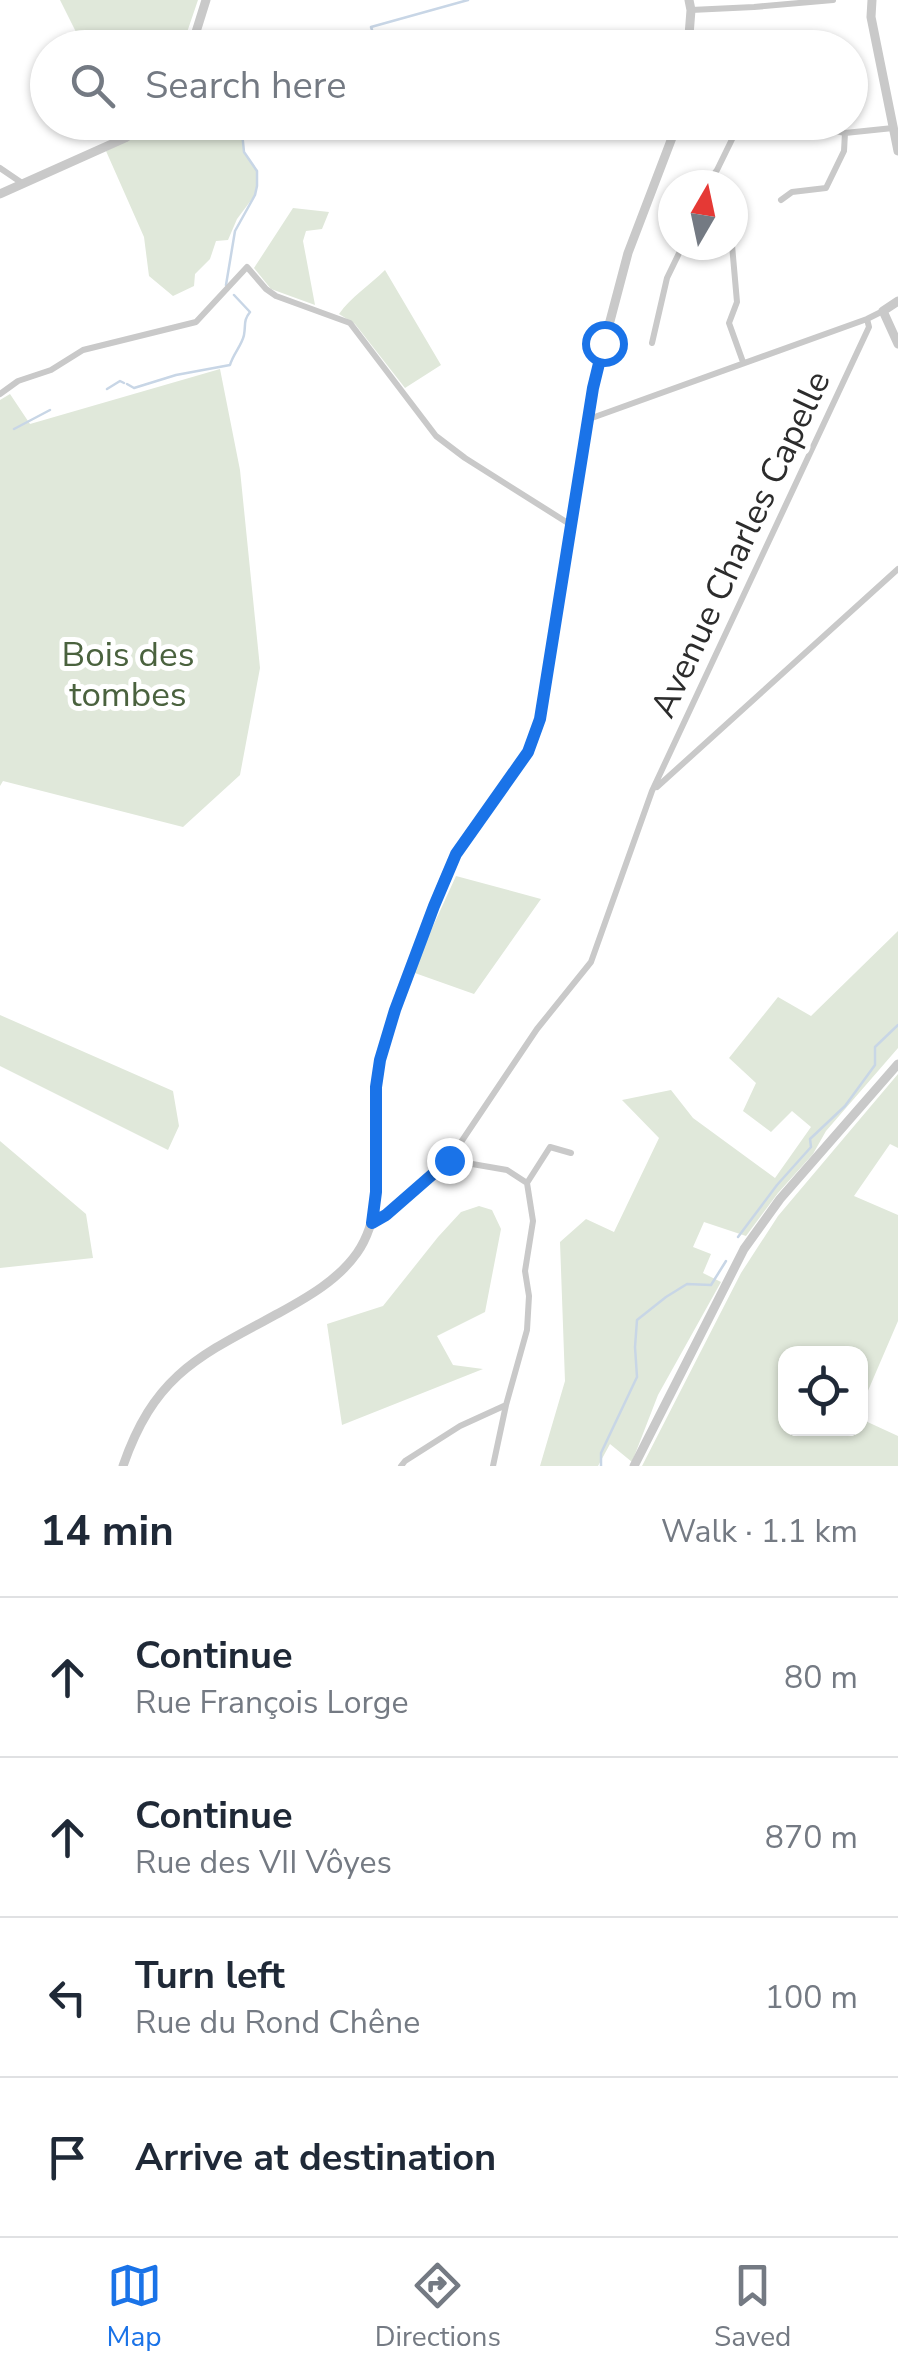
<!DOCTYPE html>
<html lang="en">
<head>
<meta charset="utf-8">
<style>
  body { margin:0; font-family:"Nunito Sans",sans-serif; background:#f2f2f3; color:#1f2937 }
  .controls { position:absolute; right:30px; bottom:30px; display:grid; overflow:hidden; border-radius:20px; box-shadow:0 2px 8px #0004 }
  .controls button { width:90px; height:90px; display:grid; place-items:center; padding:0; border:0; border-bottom:2px solid #e0e1e3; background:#fff; color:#1f2937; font:50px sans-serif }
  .compass { position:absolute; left:658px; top:170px; width:90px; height:90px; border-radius:50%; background:#fff; box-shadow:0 2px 8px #0004; rotate:9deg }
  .stop { position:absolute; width:30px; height:30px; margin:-22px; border:8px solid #1a73e8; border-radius:50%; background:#fff }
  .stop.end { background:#1a73e8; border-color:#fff; box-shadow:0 2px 10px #0008 }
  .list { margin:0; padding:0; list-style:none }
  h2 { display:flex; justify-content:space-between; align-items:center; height:130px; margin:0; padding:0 40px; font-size:42px }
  h2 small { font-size:32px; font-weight:400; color:#747a83 }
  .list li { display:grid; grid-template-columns:65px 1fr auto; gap:30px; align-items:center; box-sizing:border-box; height:160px; padding:0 40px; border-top:2px solid #e0e1e3 }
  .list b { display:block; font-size:38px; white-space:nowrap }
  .list p { margin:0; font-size:32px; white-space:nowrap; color:#747a83 }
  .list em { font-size:32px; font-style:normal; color:#747a83 }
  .icon { flex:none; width:55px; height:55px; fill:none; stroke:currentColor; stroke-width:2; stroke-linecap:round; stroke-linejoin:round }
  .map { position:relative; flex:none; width:898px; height:1466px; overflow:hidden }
  .search { position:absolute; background:#fff; box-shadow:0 2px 8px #0004; left:30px; right:30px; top:30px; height:110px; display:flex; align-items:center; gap:25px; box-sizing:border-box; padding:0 35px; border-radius:55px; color:#747a83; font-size:38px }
  .sheet { height:770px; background:#fff }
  nav { display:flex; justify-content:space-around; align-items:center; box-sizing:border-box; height:140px; border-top:2px solid #e0e1e3; background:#fff; font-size:28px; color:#747a83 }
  nav a { display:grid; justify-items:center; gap:5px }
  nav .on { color:#1a73e8 }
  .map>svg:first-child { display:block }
  .green { fill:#e0e8da }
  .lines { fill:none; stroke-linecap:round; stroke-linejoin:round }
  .stream { stroke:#c8d6e6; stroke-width:2.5 }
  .minor { stroke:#c9c9c9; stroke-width:6 }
  .tertiary { stroke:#c9c9c9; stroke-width:9 }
  .route { stroke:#1a73e8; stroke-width:12 }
  .labels { text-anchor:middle; stroke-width:10; stroke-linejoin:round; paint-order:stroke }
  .street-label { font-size:35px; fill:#2c2c2c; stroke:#fff }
  .park-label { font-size:35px; fill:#4a623e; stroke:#fff }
</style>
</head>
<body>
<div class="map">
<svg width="898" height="1466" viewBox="0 0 898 1466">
  <rect width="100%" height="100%" fill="#fff"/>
  <!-- green -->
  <path class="green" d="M60,0H198L182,47L84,48Z
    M157,123H241L244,152L258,173L255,195L237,219L228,240L216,241L210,259L195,274L194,286L173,296L149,276L144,237L106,151L150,129Z
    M293,208L329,212L322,229L306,231L303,241L315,305L271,289L254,268Z
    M385,270L441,365L405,388L355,324L339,314C351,297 370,285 385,270Z
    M220,369L240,470L260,668L240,775L183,827L3,781L0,786V400L10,394L30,424Z
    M456,876L541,899L474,994L412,972Z
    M898,931V1048L826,1131L813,1154L778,1193L746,1236L704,1222L693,1247L711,1254L703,1273L721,1282L658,1395L632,1462L610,1444L598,1466H540L565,1381L560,1242L586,1219L614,1232L659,1138L622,1100L671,1090L693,1118L775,1178L811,1127L792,1111L771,1132L743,1111L756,1083L729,1058L778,997L811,1016Z
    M0,1015L173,1091L179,1126L168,1150L0,1066Z
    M898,1074V1148L890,1144L854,1196L898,1215V1321L861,1407L860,1354H786V1428H860L861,1419L898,1436V1466H642L741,1273L778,1216Z
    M0,1141L86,1214L93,1258L0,1268Z
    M479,1206L492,1210L501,1229L485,1312L437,1336L453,1365L483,1369L342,1425L327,1324L383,1306L438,1237L461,1212Z"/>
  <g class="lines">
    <!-- stream -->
    <path class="stream" d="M354,41L371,34L373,33L371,27L468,0
      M303,48L335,36H343
      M226,285L235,231L255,195L257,186V171L244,152L241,122
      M127,384L134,388L176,375L230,365C233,354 242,345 244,335C246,324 243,321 250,312L234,295
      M107,389L120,381L124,383
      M14,429L50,410
      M738,1237L777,1185L811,1147L810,1139L845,1106L875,1065V1047L898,1025
      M601,1466V1453L637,1377L635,1347L637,1320L666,1297L687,1284L711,1285L726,1261"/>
    <!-- minor -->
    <path class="minor" d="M691,10L754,7L833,0
      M0,168L22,183
      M706,185L717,170L740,123L769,129L808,125L845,133L893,128
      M781,200L792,192L826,188L844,151L845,133
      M732,245L737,302L729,323L743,362
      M652,343L667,278L683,245
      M0,394L18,381L51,370L83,350L196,322L247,267L266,289L276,296L350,323L436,436L465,458L571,525
      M589,419L867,319L883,311
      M657,787L898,569
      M449,1160L507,1170L527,1183L533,1221L525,1271L529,1296L527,1330L506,1405
      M527,1183L550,1147L571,1153
      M372,1223L387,1215L449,1160L537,1029L591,962L652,791L869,327L867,319
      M401,1466L405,1461L460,1426L506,1405L493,1466"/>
    <!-- tertiary -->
    <path class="tertiary" d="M872,0L871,17L898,151
      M191,48L206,0
      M688,48L691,10L689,0
      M0,194L125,138L148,122
      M898,301L883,311L898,344
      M123,1466C155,1374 199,1356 279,1313C308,1297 338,1280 357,1253C394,1200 366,1121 380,1060C390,1018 407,978 422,938C432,910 442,880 456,854C476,819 506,789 526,755C533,744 536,731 540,719L596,374L628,253L678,122
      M634,1466L744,1249L780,1199L898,1064"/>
  </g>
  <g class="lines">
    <!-- route -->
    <path class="route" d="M449,1160L386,1215L372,1223L376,1192V1087L380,1060L395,1010L434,906L456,854L528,752L540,719L593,388L604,343"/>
  </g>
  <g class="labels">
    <!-- street labels -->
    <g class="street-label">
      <text transform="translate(740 544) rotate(-65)" y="12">Avenue Charles Capelle</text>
    </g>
    <!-- park labels -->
    <g class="park-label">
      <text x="128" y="666">Bois des<tspan x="128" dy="40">tombes</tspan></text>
    </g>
  </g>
</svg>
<div class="controls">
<button><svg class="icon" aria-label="locate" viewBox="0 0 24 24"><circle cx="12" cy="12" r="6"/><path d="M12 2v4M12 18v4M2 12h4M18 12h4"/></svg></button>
</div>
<svg class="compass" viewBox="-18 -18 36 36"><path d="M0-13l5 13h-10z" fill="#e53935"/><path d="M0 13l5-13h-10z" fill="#747a83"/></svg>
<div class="stop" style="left:604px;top:343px"></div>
<div class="stop end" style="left:449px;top:1160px"></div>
<div class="search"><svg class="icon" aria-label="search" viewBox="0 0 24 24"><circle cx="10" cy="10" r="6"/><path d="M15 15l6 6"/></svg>Search here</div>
</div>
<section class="sheet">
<h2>14 min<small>Walk · 1.1 km</small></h2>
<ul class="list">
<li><svg class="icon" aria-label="ahead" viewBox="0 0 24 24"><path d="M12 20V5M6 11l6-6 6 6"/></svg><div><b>Continue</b><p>Rue François Lorge</p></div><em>80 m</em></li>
<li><svg class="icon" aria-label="ahead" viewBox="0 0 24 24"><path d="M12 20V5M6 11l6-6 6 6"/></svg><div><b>Continue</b><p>Rue des VII Vôyes</p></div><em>870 m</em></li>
<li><svg class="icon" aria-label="left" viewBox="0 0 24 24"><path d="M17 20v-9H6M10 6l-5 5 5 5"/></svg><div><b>Turn left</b><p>Rue du Rond Chêne</p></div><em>100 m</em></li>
<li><svg class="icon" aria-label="arrive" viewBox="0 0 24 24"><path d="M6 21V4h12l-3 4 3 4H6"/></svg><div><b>Arrive at destination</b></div></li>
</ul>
</section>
<nav>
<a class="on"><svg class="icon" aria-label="map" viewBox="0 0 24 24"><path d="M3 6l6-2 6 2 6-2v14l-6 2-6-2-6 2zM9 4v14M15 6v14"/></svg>Map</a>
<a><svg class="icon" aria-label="directions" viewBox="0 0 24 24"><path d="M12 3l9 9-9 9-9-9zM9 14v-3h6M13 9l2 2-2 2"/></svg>Directions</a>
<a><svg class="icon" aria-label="saved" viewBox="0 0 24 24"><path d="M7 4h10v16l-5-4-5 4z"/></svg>Saved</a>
</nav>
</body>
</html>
